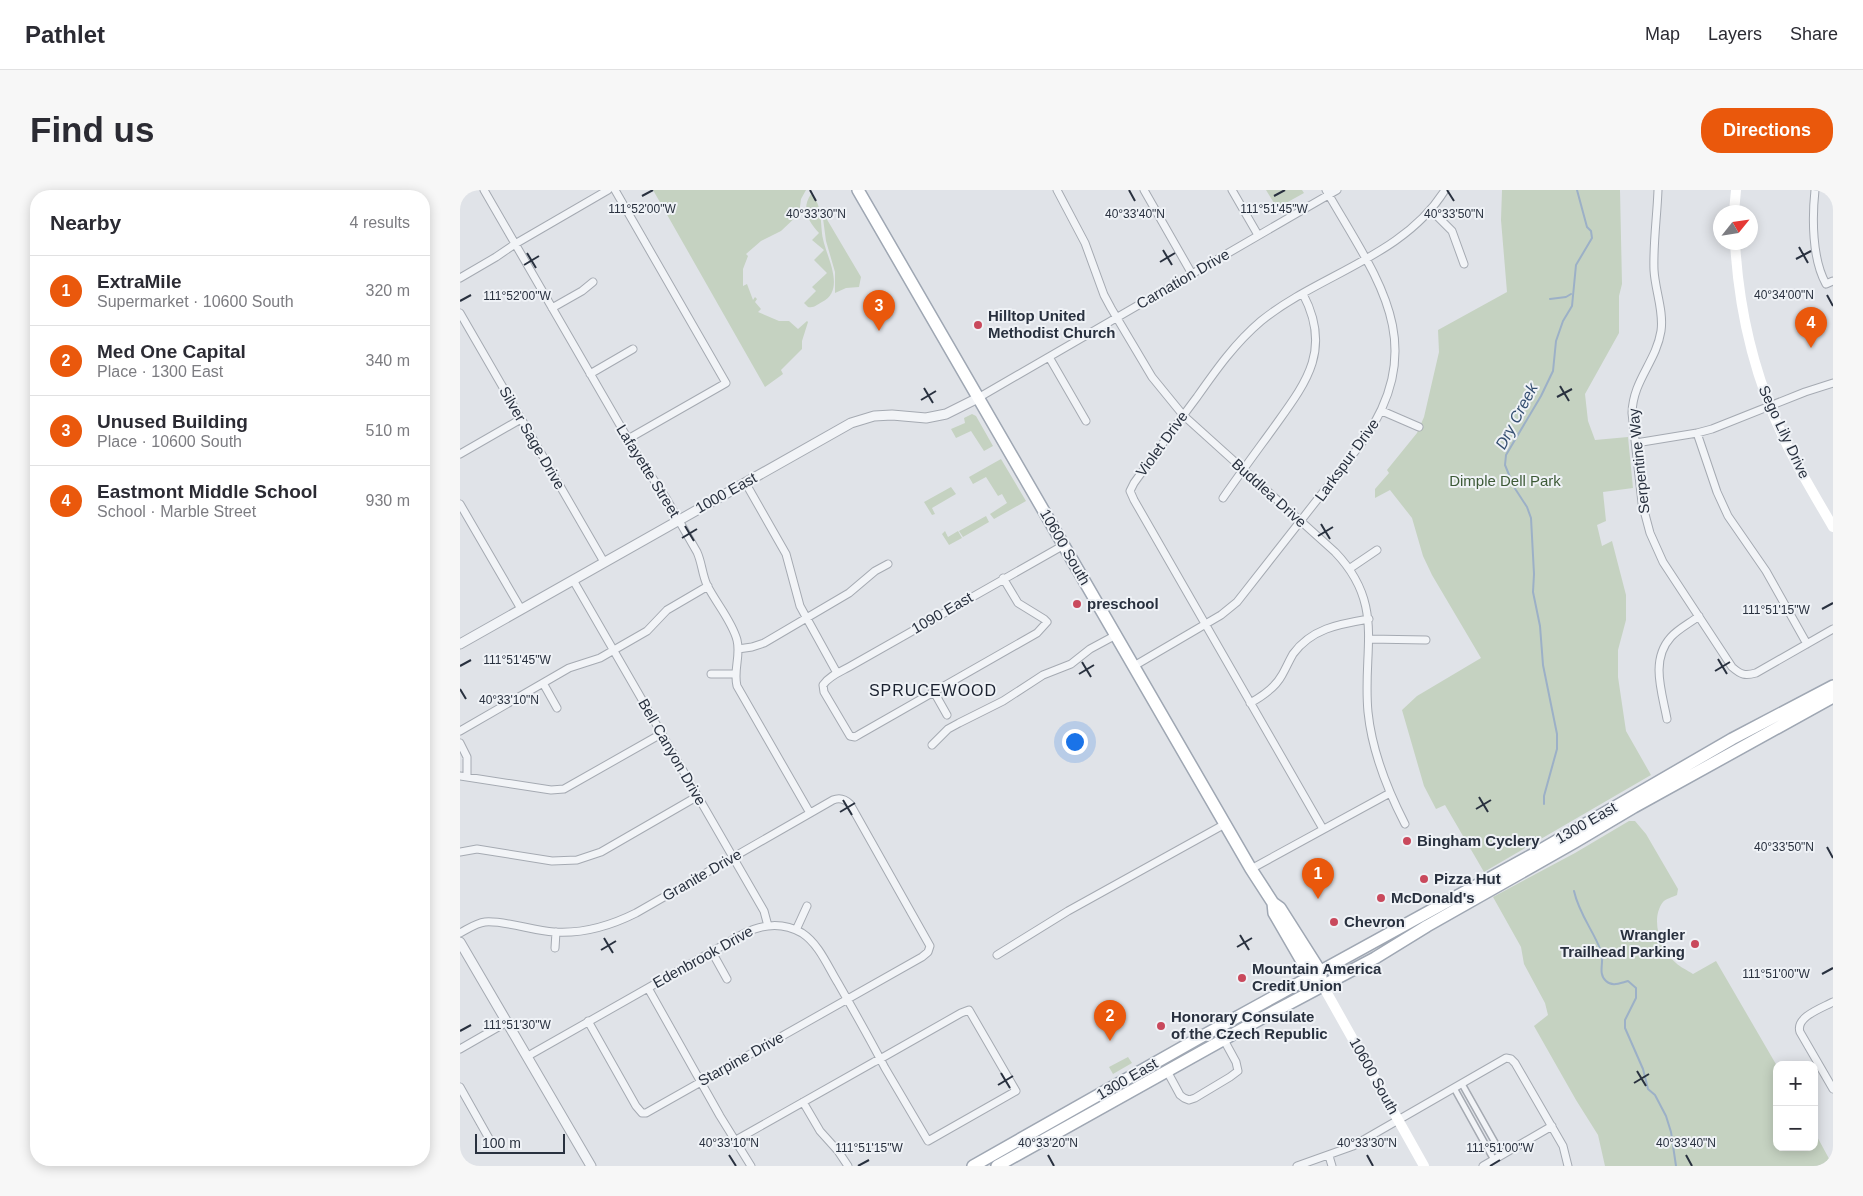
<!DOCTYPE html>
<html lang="en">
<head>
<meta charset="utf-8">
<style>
  body { margin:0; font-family:Helvetica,sans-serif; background:#f7f7f7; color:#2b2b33 }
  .controls { position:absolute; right:15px; bottom:15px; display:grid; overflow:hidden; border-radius:10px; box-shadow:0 2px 12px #0003 }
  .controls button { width:45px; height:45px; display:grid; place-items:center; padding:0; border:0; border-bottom:1px solid #e1e1e2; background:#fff; color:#2b2b33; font:25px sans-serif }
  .compass { position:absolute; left:1253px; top:15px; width:45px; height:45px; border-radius:50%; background:#fff; box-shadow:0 2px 12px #0003; rotate:60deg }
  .scale { position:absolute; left:15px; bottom:12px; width:90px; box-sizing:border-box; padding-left:5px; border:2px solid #29313f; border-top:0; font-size:14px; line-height:18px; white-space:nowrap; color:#29313f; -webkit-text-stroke:4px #eff2f6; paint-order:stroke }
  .you { position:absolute; left:614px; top:551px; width:18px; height:18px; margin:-12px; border:4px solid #fff; border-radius:50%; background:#1a73e8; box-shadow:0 0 0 8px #1a73e833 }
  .badge { display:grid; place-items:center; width:32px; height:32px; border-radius:50%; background:#ea580c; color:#fff; font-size:16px; font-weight:700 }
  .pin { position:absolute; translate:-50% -41px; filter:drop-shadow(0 1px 2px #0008) }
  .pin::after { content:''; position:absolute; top:26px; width:18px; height:15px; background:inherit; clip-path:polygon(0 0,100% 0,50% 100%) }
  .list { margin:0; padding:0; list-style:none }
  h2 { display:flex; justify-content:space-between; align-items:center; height:65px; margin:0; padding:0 20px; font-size:21px }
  h2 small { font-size:16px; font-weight:400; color:#7c7c81 }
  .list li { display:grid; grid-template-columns:32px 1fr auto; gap:15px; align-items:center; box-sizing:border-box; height:70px; padding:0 20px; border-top:1px solid #e1e1e2 }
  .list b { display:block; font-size:19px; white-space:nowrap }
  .list p { margin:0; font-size:16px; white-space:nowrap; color:#7c7c81 }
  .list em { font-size:16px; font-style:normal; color:#7c7c81 }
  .map { position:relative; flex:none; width:1373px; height:976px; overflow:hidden; border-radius:20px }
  header { display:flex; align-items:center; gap:30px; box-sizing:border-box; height:70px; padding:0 25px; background:#fff; border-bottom:1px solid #e1e1e2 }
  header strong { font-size:24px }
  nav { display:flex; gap:28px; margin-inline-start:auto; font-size:18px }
  .intro { display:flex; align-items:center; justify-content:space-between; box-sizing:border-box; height:120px; padding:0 30px }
  h1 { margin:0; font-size:35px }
  .button { padding:12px 22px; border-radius:20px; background:#ea580c; color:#fff; font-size:18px; font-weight:700 }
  main { display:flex; gap:30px; padding:0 30px }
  aside { flex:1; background:#fff; border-radius:20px; box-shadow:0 2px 12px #0003 }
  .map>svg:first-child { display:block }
  .green { fill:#c5d2c1 }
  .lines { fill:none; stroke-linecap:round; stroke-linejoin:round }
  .stream { stroke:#9cb0c7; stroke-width:2 }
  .pedestrian-casing { stroke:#a5aab2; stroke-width:8 }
  .minor-casing { stroke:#a5aab2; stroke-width:9 }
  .tertiary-casing { stroke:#a5aab2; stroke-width:11 }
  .primary-casing { stroke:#9fa7b3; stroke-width:14 }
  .pedestrian { stroke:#f2f4f7; stroke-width:5 }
  .minor { stroke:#f2f4f7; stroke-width:7 }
  .tertiary { stroke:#f2f4f7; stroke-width:9 }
  .secondary { stroke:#fff; stroke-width:10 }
  .primary { stroke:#fff; stroke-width:11 }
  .ticks { fill:none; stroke:#29313f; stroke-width:2 }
  .poi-dot { fill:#c9495c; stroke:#eff2f6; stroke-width:2 }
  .labels { text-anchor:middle; stroke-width:4; stroke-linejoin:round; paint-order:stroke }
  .street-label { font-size:15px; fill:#29313f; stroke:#eff2f6 }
  .poi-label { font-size:15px; font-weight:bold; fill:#29313f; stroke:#eff2f6; text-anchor:start }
  .park-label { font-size:15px; fill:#3d5a37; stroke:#eff2f6 }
  .water-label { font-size:16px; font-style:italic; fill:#354f71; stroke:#eff2f6 }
  .neighbourhood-label { font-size:16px; letter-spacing:1px; fill:#1b2230; stroke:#eff2f6 }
  .ticks-label { font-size:12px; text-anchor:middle; fill:#29313f; stroke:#eff2f6; stroke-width:4; stroke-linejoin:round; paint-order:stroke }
</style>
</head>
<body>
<header>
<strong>Pathlet</strong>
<nav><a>Map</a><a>Layers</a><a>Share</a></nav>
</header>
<div class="intro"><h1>Find us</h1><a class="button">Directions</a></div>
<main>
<aside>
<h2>Nearby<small>4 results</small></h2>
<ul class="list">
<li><span class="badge">1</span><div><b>ExtraMile</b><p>Supermarket · 10600 South</p></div><em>320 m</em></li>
<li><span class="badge">2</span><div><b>Med One Capital</b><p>Place · 1300 East</p></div><em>340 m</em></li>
<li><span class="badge">3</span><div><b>Unused Building</b><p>Place · 10600 South</p></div><em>510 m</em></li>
<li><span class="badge">4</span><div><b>Eastmont Middle School</b><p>School · Marble Street</p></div><em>930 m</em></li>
</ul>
</aside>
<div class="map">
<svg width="1373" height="976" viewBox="0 0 1373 976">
  <rect width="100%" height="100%" fill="#e0e3e8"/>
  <!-- green -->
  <path class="green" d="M193,0H346L341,9L339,24L321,41L301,51L286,64L288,66L283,79V96L287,94L293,110L295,107L297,109L295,112L301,119L298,122L319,131H329L338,139L347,131L348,132L342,151V159L321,180L323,184L305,197Z
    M806,0H842L844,3L817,18Z
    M1042,0H1160L1162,94L1159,106V143L1125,204L1128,231L1135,250L1168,247L1173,298L1143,302L1146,331L1137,335L1142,356L1152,351L1166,405V430L1158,460V487L1166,541L1191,585L1024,682L985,615L976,619L964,596L942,520L957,506L1021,468L972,385L963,366L952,328L930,300L915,308V299L929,283L927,280L957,243L964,227L979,162L978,140L1047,102L1041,30Z
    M351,4C363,15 360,34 363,49C367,68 386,100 362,112C356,115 355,118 348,117L344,113L356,101L352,97L367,83L354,70L364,60L352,50L359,43C348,31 341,19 351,4Z
    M362,21L401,87L399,97L386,98L375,103V82L366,51Z
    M512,224L516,226L533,256L524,261L511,241L496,248L491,239L505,233L504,228Z
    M541,269L566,311L534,329L530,324L547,313L542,304L538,306L526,287L513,294L509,287Z
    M491,297L496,304L472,318L475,324L472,325L464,312Z
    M526,326L529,332L503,347L499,341Z
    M485,341L488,347L498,341L502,348L489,355L482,344Z
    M1169,631H1175L1186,644L1218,699L1217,705C1213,707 1205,709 1203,712C1190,729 1200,759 1216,773C1220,777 1227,780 1233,784L1256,771L1317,876V957H1354V941L1373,976H1145L1138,945L1116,910L1074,836L1088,825L1085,813L1064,774L1061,757L1033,707L1115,663Z
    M668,867L672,873L653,884L649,877Z"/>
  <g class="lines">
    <!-- stream -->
    <path class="stream" d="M1090,109L1106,107L1111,104
      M1084,614V606L1097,559V544L1083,475L1080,436L1073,402L1074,384L1071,328L1067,317L1054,297L1045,275L1046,265L1081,206L1093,181L1096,151L1103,131L1112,116L1116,75L1132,48L1131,41L1127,37L1117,0
      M1114,701C1119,724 1133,740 1141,761C1145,771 1137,783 1146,791C1152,797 1160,793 1168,791L1176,798V808L1165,830V838L1183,879L1188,899L1195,905L1206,926L1211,942L1216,976"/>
    <defs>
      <path id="pedestrian" d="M1002,894L1042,965
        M994,898L1034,970"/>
      <path id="minor" d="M24,0L179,268L206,308L237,362C242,373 242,384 247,395C256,413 272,431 277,450C281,466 273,480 277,496L350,623
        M155,0L266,193L168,249
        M597,0L625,53L644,105L651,118L692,187L723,225L875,362C926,415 902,459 908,522C912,562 927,599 945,634
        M684,0L732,84
        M772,0L798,45
        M1198,0C1197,27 1193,54 1194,80C1195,100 1204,121 1201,141C1196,172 1173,190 1172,223L1182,313L1190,343L1203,372L1272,477C1281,485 1285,486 1296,483L1373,439
        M1355,0C1352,28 1352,69 1366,94L1373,91
        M971,20L992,41L1004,74
        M0,88L36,67L55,54L148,0
        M92,118L122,101L133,92
        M0,123L144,372
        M589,167L626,231
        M130,184L173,159
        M518,208L877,0
        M922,221L959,237
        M1237,243L1257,302L1268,326L1306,381L1347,454
        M1176,253L1237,243L1252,239L1345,202L1373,193
        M0,264L61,229
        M285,292L326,364L340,416L377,483
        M763,308C779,285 796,262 812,240C845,194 873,161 843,104
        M0,314L61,419
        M889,379L917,360
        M543,388L558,413L584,429L587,432L577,443L400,544L395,547L390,546L364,502L363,495C369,486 380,482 389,477L604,355
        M113,390L304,721L308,736
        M909,449L966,450
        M278,459L292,457L304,453L389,403L415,381L428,374
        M674,476L761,425L777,412L904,250C971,151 916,88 866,0
        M251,484H275
        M83,493L97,518
        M474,502L487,525
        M790,513C803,506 815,498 822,485C826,478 829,471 833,464C852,438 880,434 909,429
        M1207,529C1202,502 1190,470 1211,447C1218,439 1230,433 1239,426
        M0,541L109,478L140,468L187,441L207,420L248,396
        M0,553L7,567V586
        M472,555L488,539L499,533L543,511L583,485L611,474L630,459L656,445
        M0,586L91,600L104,599L201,544
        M863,639L674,310L670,301L674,293C695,264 716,235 737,207C756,180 775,153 801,131C859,84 943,67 985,0
        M0,662L17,659L92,671L117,670L141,662L238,606
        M791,679L930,603
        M336,740L347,716
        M0,743C8,739 16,733 25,732C43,730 74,741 94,742C123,744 150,736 176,723L373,610C380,607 385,609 390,614L470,756L468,762L462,767L186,923H182L176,916L128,831
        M95,758L96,742
        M252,762L267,789
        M537,765L608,721L765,634
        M188,798L260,926L291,976
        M1373,812C1362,818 1335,827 1340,842L1373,899
        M0,859L47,832
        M68,866L283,744C302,734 323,732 342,743C359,754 368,777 378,793C394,821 410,849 425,878L468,951L556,901L509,820L501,823L420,869L414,872L276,950
        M707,881L720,905L724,908L729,910L735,908L770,887L778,881L776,872L764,850
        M0,897L31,952
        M343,912L360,941L378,961L388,976
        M869,966L872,976
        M837,976L893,956L1046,868L1051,869L1055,873L1103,956L1108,976
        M1023,976L1092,936"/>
      <path id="tertiary" d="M0,454L391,233L414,226L432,225L466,228L486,224L518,208
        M0,752L131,976"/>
      <path id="primary" d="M398,0L791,679L813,713L820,718L860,781L861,787
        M813,713L814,723L851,787L856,791
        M513,976L739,848L1072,665L1272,549L1373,496
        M537,976L804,827L915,768L967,736L1115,652L1174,617L1373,507"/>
    </defs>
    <!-- pedestrian casing -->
    <use href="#pedestrian" class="pedestrian-casing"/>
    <!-- minor casing -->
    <use href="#minor" class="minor-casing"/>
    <!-- tertiary casing -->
    <use href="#tertiary" class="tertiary-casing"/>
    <!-- primary casing -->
    <use href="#primary" class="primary-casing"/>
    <!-- pedestrian -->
    <use href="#pedestrian" class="pedestrian"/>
    <!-- minor -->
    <use href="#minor" class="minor"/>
    <!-- tertiary -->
    <use href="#tertiary" class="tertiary"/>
    <!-- secondary -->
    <path class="secondary" d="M1274,22L1276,0
      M1275,52C1279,125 1296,193 1328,257C1342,285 1358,311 1373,337
      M863,796L964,976"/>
    <!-- primary -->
    <use href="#primary" class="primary"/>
  </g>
  <!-- ticks -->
  <path class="ticks" d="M350,0L356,11M669,0L675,11M987,0L994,11M182,6L193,0M814,6L825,0M1339,57L1348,73M703,60L712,75M67,63L76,78M1336,69L1351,61M700,72L715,63M64,75L79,66M1367,105L1373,116M0,111L11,105M1100,196L1109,211M464,198L473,213M1097,207L1112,199M461,210L476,201M861,334L870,349M225,336L234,351M858,346L873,337M222,348L237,339M1362,419L1373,413M1258,469L1267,484M622,472L631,487M0,476L11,470M1255,481L1270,472M619,484L634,475M0,499L6,509M1019,607L1028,622M383,610L392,625M1016,619L1031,610M380,622L395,613M1367,657L1373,668M780,745L789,760M144,748L153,763M777,757L792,748M141,760L156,751M1362,784L1373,778M0,841L11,835M1177,881L1186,896M541,883L550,898M1174,893L1189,884M538,895L553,886M269,965L276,976M588,965L594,976M907,965L913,976M1226,965L1232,976M398,976L409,970M1030,976L1040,970"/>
  <!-- markers -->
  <g class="poi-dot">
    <circle cx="518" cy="135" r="5"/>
    <circle cx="617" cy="414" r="5"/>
    <circle cx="947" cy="651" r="5"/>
    <circle cx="964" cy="689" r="5"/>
    <circle cx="921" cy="708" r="5"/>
    <circle cx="874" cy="732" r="5"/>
    <circle cx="1235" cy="754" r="5"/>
    <circle cx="782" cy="788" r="5"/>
    <circle cx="701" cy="836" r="5"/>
  </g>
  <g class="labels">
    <!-- street labels -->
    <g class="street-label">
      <text transform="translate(723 89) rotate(-30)" y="5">Carnation Drive</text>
      <text transform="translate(1324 242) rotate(65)" y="5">Sego Lily Drive</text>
      <text transform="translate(72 248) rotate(60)" y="5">Silver Sage Drive</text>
      <text transform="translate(702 254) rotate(-54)" y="5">Violet Drive</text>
      <text transform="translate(887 270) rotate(-54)" y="5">Larkspur Drive</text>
      <text transform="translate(1179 271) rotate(-96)" y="5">Serpentine Way</text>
      <text transform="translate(188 281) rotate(58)" y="5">Lafayette Street</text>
      <text transform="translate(266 303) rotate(-29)" y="5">1000 East</text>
      <text transform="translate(809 303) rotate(42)" y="5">Buddlea Drive</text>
      <text transform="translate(605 357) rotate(60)" y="5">10600 South</text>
      <text transform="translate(482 423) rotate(-30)" y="5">1090 East</text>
      <text transform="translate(212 562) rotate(60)" y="5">Bell Canyon Drive</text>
      <text transform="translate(1126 633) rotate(-30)" y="5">1300 East</text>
      <text transform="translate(242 685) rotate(-30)" y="5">Granite Drive</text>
      <text transform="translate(243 767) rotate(-29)" y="5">Edenbrook Drive</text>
      <text transform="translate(281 869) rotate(-29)" y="5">Starpine Drive</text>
      <text transform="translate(914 886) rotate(61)" y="5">10600 South</text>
      <text transform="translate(667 889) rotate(-30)" y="5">1300 East</text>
    </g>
    <!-- poi labels -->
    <g class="poi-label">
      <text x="528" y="131">Hilltop United<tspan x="528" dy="17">Methodist Church</tspan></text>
      <text x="627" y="419">preschool</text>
      <text x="957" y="656">Bingham Cyclery</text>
      <text x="974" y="694">Pizza Hut</text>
      <text x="931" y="713">McDonald's</text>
      <text x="884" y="737">Chevron</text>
      <text x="1225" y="750" text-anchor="end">Wrangler<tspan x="1225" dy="17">Trailhead Parking</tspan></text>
      <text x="792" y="784">Mountain America<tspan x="792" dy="17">Credit Union</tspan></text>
      <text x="711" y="832">Honorary Consulate<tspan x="711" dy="17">of the Czech Republic</tspan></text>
    </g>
    <!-- park labels -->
    <g class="park-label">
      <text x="1045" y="296">Dimple Dell Park</text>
    </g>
    <!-- water labels -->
    <g class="water-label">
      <text transform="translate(1056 226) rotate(-62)" y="6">Dry Creek</text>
    </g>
    <!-- neighbourhood labels -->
    <g class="neighbourhood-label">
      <text x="473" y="506">SPRUCEWOOD</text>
    </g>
  </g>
  <g class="ticks-label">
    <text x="182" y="23">111°52'00"W</text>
    <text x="814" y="23">111°51'45"W</text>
    <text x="356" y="28">40°33'30"N</text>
    <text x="994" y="28">40°33'50"N</text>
    <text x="675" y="28">40°33'40"N</text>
    <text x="1324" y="109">40°34'00"N</text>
    <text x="57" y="110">111°52'00"W</text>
    <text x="1316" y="424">111°51'15"W</text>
    <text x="57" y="474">111°51'45"W</text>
    <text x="49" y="514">40°33'10"N</text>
    <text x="1324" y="661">40°33'50"N</text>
    <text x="1316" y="788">111°51'00"W</text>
    <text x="57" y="839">111°51'30"W</text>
    <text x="269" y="957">40°33'10"N</text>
    <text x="588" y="957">40°33'20"N</text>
    <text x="907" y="957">40°33'30"N</text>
    <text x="1226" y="957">40°33'40"N</text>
    <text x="409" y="962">111°51'15"W</text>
    <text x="1040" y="962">111°51'00"W</text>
  </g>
</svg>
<div class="controls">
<button>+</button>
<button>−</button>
</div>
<svg class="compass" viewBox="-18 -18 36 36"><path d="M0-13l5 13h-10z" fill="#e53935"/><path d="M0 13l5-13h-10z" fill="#7c7c81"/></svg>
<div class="scale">100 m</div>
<div class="you"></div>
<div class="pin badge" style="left:858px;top:709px">1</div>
<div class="pin badge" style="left:650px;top:851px">2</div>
<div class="pin badge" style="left:419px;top:141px">3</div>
<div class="pin badge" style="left:1351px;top:158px">4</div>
</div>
</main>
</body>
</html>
